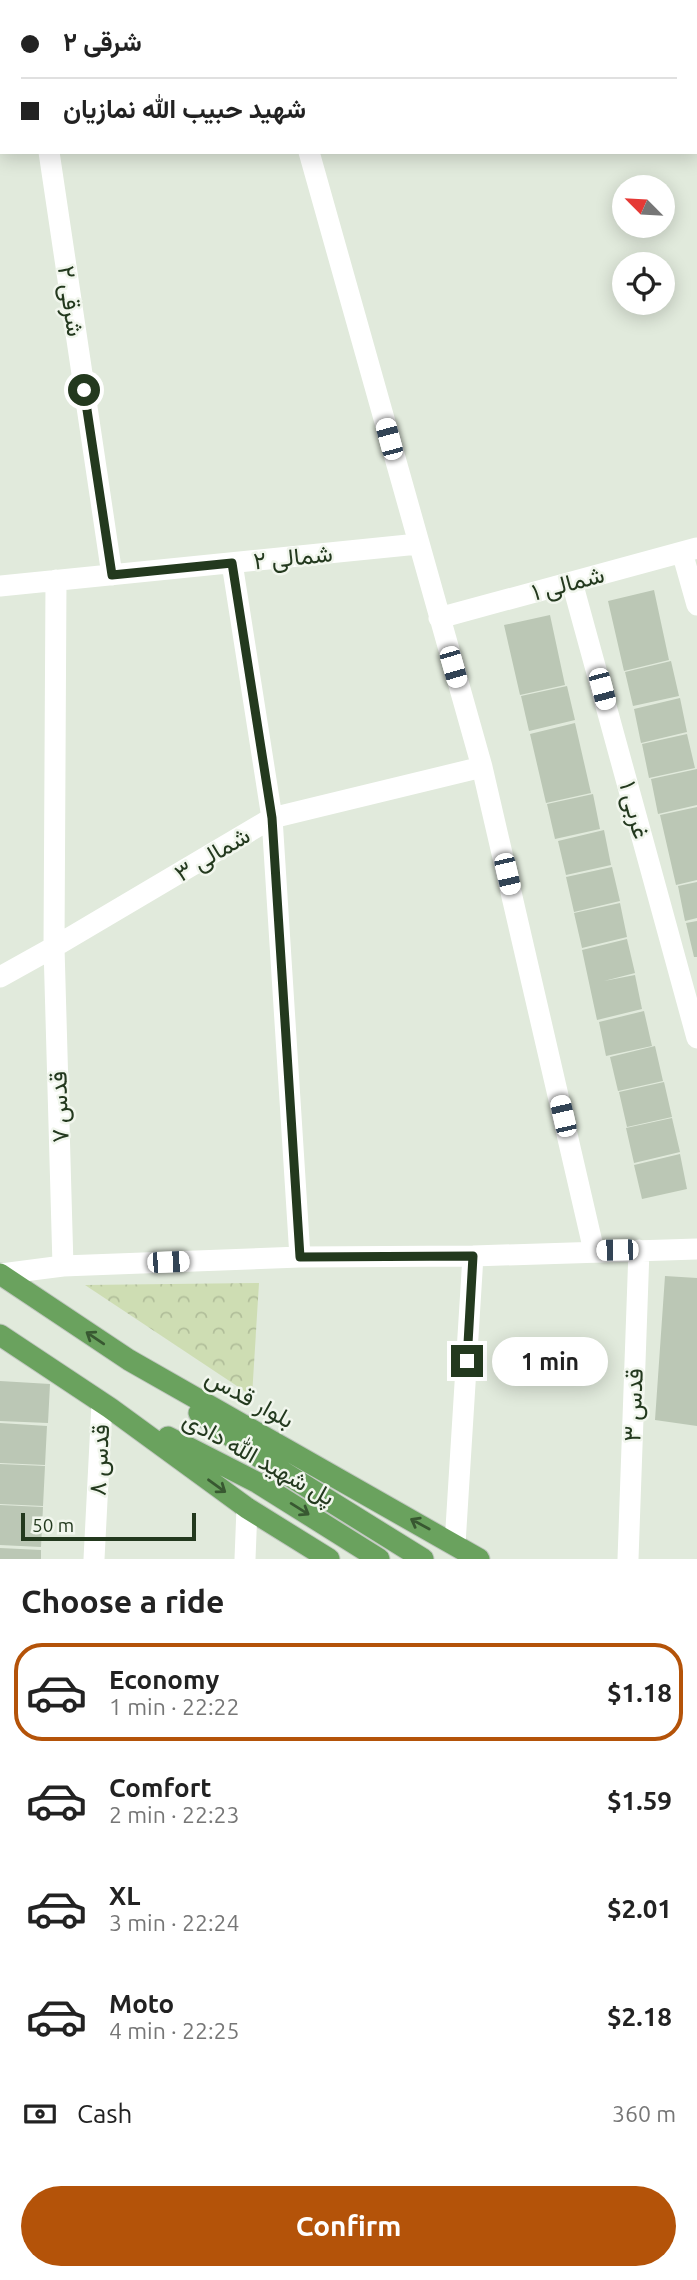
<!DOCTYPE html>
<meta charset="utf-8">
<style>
body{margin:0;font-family:Ubuntu,Vazirmatn,sans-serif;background:#f2f2f2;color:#222;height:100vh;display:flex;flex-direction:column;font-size:26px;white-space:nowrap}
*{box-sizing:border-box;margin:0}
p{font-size:23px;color:#767676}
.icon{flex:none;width:38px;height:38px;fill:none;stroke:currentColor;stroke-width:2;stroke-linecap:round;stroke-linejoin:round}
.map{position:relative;height:1559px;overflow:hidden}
.details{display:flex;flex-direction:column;background:#fff;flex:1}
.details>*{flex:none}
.top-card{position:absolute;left:0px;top:0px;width:698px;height:154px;box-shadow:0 4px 18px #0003;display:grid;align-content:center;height:154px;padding:0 21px;background:#fff}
.needle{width:46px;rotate:294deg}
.fabs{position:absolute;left:612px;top:175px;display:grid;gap:14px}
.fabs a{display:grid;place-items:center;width:63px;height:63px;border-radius:50%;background:#fff;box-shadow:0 4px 18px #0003;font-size:35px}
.scale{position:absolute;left:21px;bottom:18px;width:175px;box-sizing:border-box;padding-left:7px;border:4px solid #23391e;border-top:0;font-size:19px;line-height:24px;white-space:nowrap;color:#23391e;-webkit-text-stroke:5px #f1f6ed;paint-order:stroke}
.end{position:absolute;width:32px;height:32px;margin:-16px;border:9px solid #23391e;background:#fff;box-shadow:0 0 0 4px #fff}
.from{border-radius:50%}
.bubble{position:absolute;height:49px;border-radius:24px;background:#fff;box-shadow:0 4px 18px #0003;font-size:23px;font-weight:700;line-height:49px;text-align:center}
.car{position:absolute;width:21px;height:42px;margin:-21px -10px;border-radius:9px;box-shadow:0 0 5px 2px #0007;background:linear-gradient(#fff 24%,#345 0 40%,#fff 0 76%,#345 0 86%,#fff 0)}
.top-card b{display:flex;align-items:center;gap:24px;height:66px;font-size:26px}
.top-card b+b{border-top:2px solid #e0e0e0}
.top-card i{width:18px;height:18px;background:#222}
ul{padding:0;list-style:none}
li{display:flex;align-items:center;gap:21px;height:98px;margin:0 14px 10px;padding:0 7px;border:4px solid transparent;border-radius:28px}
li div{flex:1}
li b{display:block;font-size:26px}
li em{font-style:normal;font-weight:700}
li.on{border-color:#b45309}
li>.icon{width:63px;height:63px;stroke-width:1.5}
h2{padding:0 21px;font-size:32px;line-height:84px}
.pay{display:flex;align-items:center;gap:18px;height:77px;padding:0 21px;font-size:26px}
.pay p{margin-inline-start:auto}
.action{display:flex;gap:14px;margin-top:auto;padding:14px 21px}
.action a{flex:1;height:80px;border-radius:42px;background:#b45309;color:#fff;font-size:28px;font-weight:700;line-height:80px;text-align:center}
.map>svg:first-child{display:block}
.park{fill:url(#park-crowns)}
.building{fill:#bbc7b5}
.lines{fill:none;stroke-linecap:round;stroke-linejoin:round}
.major-casing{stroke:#c1c8c0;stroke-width:23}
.minor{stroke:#fff;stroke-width:21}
.major{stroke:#6aa25e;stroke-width:21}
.oneway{stroke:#385831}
.route{stroke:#23391e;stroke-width:9}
.labels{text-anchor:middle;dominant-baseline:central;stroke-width:5;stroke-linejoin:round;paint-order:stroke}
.street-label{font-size:24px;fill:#23391e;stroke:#f1f6ed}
</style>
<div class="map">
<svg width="697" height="1559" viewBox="0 0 697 1559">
<defs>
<pattern id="park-crowns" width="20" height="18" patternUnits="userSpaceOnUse" patternTransform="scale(1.75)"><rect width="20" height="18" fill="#ceddb3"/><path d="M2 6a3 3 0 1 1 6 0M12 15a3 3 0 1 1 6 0" fill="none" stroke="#b1be9a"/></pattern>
</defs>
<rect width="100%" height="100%" fill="#e1eadc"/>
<path class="park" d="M259,1283L252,1396L85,1285Z"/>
<path class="building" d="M654,590L669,660L624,671L608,601Z
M550,615L565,685L520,695L504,625Z
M671,661L679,696L633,706L625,672Z
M567,686L575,720L529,731L521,696Z
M680,698L687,732L641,743L634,709Z
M575,723L591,793L546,803L530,734Z
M687,734L695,768L649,778L642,744Z
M697,769V805L658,814L651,779Z
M593,794L600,829L555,839L547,804Z
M697,807V880L676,885L660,815Z
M604,830L611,865L566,875L558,841Z
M612,867L620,901L574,912L566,877Z
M697,882V918L685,921L678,886Z
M620,903L627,937L582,948L574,913Z
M697,921V957H694L686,923Z
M627,939L635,973L604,981L635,975L642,1009L597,1020L582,950Z
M644,1011L652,1046L606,1056L599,1022Z
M655,1046L663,1081L618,1091L610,1057Z
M664,1082L672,1117L627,1127L619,1092Z
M672,1118L680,1152L634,1163L626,1128Z
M680,1154L687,1189L642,1199L634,1165Z
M665,1276L697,1278V1426L655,1420Z
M0,1381L50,1384L48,1423L0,1421Z
M0,1423L47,1426L45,1465L0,1463Z
M0,1464L45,1466L43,1506L0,1504Z
M0,1505L43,1507L41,1547L0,1545Z
M0,1548L41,1550V1559H0Z"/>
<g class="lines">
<g class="major-casing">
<path id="major" d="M0,1274L129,1360L479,1559
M0,1335L110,1408L247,1508L329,1559
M199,1413L259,1457L423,1559
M168,1437L258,1483L379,1559"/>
</g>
<path class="minor" d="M21,0V2
M268,0L269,2
M0,99H2
M49,152L112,575
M309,152L482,767L594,1251
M682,552L697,605
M232,563L272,818L300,1257
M56,580L54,947L63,1266
M572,582L697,1038
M0,586L418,544
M439,618L697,548
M0,977L54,947L272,818L482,767
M0,1274L63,1266L300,1257L473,1256L697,1249
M455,1544L473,1256
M94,1559L102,1403
M245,1559L247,1508
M628,1559L639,1250"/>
<use href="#major" class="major"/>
</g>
<defs><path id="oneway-shaft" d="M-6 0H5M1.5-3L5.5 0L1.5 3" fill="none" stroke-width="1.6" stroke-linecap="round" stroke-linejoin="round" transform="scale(1.75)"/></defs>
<g class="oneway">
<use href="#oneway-shaft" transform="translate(95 1338) rotate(-146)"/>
<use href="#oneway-shaft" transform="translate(217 1486) rotate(36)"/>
<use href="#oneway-shaft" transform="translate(300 1509) rotate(32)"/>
<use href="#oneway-shaft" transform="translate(420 1524) rotate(-151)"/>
</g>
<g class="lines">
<path class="route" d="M84,390L112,575L232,563L272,818L300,1257L473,1256L467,1361"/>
</g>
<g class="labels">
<g class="street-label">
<text transform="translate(71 301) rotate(82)">شرقی ۲</text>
<text transform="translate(293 557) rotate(-6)">شمالی ۲</text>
<text transform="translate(568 583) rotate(-15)">۱ شمالی</text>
<text transform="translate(635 810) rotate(75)">۱ غربی</text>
<text transform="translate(212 854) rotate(-31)">شمالی ۳</text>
<text transform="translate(59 1107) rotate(-92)">قدس ۷</text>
<text transform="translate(250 1398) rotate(29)">بلوار قدس</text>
<text transform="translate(633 1405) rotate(-88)">قدس ۳</text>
<text transform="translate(259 1458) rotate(29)">پل شهید الله دادی</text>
<text transform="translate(99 1460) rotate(-87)">قدس ۸</text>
</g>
</g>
</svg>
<div class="fabs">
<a><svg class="needle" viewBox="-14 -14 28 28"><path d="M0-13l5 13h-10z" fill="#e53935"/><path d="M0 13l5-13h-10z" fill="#767676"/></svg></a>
<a><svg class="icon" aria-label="locate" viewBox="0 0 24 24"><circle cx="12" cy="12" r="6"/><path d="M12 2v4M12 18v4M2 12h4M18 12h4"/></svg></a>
</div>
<div class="scale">50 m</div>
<i class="end from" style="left:84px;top:390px"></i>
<i class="end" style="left:467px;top:1361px"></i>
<div class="bubble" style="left:492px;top:1337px;width:116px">1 min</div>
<i class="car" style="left:389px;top:439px;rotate:345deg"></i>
<i class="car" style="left:453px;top:667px;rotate:164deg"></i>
<i class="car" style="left:602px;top:689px;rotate:165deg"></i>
<i class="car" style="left:507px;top:874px;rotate:167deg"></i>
<i class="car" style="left:563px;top:1116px;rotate:347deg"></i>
<i class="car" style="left:617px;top:1250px;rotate:269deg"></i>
<i class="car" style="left:168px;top:1262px;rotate:88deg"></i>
<div class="top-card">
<b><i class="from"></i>شرقی ۲</b>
<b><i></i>شهید حبیب الله نمازیان</b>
</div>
</div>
<section class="details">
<h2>Choose a ride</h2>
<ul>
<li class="on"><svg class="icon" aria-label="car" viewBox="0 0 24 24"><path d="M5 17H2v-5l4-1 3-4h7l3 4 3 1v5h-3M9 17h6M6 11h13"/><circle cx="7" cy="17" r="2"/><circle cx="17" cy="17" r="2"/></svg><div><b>Economy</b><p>1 min · 22:22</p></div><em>$1.18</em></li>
<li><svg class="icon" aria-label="car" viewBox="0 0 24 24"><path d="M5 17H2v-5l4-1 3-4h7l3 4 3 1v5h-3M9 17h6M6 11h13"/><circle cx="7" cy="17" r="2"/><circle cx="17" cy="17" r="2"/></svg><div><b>Comfort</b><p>2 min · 22:23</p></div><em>$1.59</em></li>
<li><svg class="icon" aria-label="car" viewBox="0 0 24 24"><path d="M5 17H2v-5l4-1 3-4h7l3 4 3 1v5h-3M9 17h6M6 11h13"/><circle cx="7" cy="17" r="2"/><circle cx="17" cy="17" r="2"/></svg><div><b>XL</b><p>3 min · 22:24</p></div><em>$2.01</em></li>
<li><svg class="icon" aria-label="car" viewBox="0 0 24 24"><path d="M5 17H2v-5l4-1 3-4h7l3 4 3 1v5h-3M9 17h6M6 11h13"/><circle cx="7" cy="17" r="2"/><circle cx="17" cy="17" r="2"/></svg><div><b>Moto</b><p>4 min · 22:25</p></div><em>$2.18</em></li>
</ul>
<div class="pay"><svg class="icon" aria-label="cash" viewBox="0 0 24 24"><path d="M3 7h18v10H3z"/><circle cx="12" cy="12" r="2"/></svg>Cash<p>360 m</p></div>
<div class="action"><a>Confirm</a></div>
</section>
